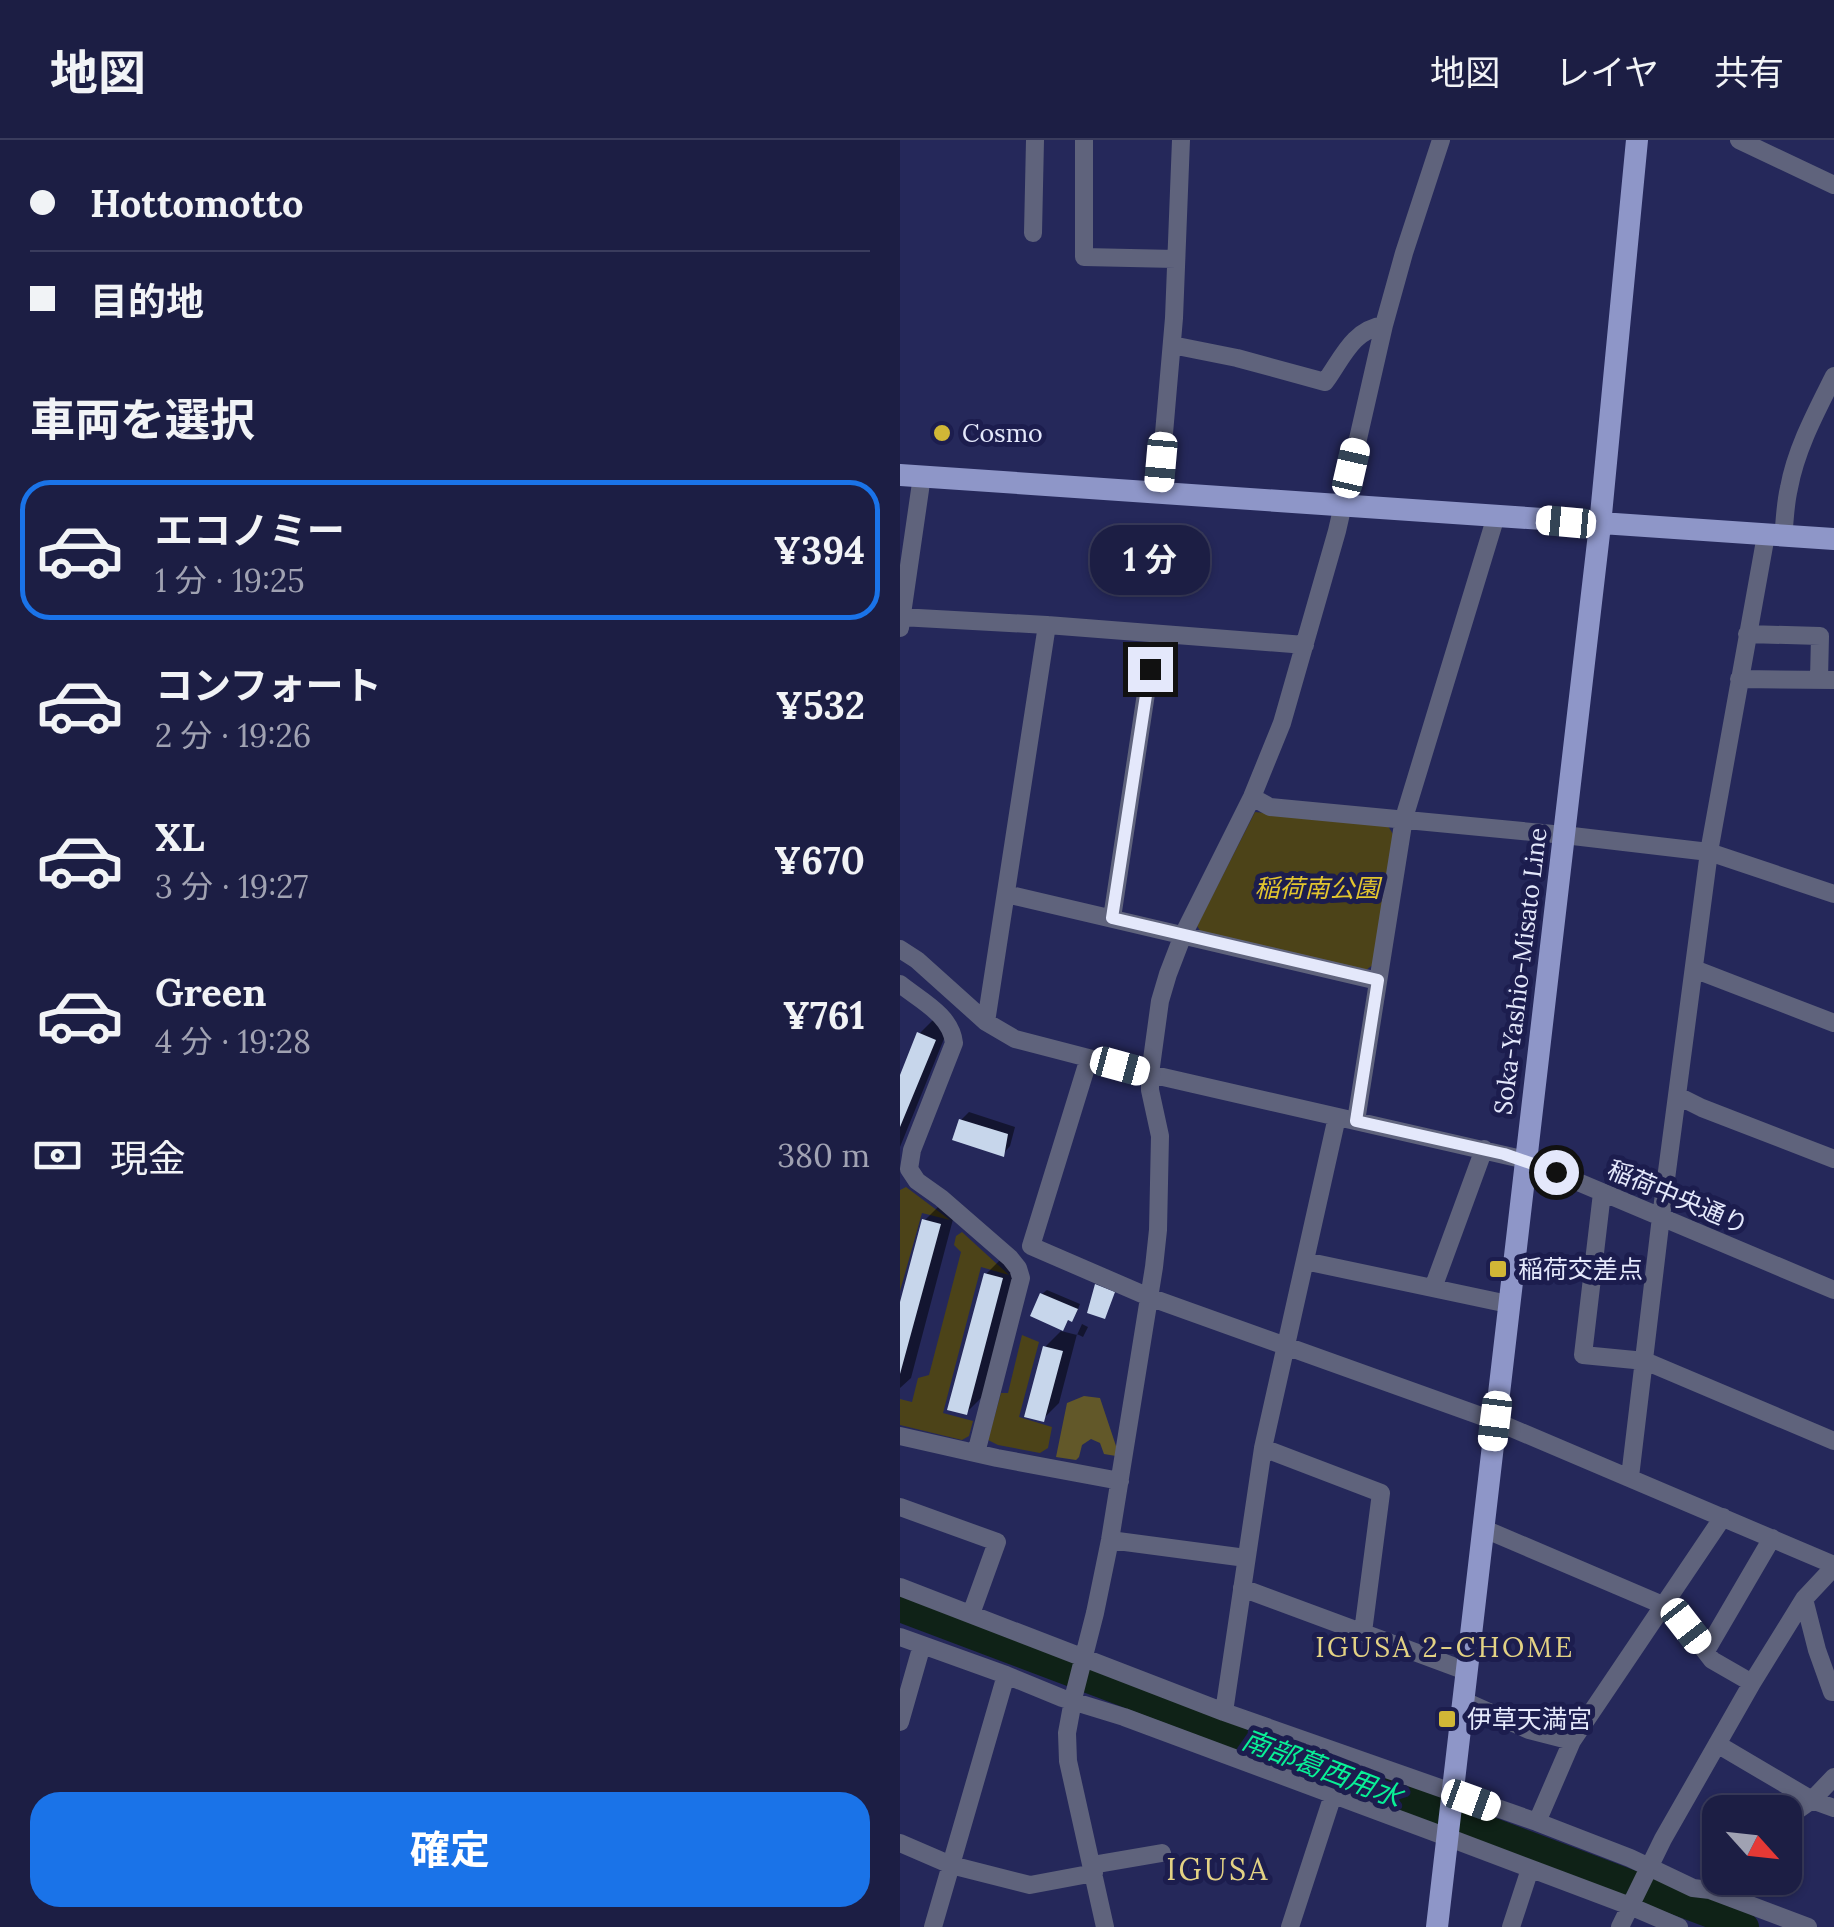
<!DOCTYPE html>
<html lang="ja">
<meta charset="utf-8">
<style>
body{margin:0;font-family:Lora,"Noto Sans JP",serif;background:#292b4f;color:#f1f3f6;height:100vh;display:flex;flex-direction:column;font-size:38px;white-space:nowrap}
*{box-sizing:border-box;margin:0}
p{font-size:32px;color:#a0a2b2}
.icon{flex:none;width:55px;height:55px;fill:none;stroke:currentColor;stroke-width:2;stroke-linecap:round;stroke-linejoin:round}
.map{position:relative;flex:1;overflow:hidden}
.drawer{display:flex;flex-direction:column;background:#1c1e44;width:900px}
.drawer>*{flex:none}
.hud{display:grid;align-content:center;height:220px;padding:0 30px;background:#1c1e44}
.needle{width:65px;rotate:117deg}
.buttons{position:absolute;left:802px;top:1655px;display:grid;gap:20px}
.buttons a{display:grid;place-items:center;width:100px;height:100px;border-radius:20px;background:#1c1e44;box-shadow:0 2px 8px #0004,0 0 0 2px #3a3c5d;font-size:50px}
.end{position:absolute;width:45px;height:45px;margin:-22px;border:12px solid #e4e8fb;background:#111;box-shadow:0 0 0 5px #111}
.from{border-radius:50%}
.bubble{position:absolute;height:70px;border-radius:30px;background:#1c1e44;box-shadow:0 2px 8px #0004,0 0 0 2px #3a3c5d;font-size:32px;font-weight:700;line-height:70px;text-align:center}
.car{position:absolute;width:30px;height:60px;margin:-30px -15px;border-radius:12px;box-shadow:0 0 8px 2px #0007;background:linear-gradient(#fff 24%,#345 0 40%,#fff 0 76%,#345 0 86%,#fff 0)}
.hud b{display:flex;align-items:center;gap:35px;height:95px;font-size:38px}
.hud b+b{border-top:2px solid #3a3c5d}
.hud i{width:25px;height:25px;background:#f1f3f6}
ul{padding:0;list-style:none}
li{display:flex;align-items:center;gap:30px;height:140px;margin:0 20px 15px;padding:0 10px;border:5px solid transparent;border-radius:30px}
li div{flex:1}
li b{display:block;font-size:38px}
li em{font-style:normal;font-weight:700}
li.active{border-color:#1a73e8}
li>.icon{width:90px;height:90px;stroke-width:1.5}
h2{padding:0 30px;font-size:45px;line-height:120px}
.pay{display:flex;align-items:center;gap:25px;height:110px;padding:0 30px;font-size:38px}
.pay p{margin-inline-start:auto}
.action{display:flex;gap:20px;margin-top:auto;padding:20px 30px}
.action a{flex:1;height:115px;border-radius:30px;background:#1a73e8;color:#fff;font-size:40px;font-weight:700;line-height:115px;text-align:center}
header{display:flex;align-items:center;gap:60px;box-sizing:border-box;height:140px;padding:0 50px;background:#1c1e44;border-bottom:2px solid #3a3c5d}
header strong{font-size:48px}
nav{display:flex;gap:55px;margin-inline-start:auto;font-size:35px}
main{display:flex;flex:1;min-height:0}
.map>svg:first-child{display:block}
.green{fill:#4c4318}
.forest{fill:#625829}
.shadow{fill:#0007}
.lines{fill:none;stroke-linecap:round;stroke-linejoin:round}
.river{stroke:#0f2217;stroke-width:28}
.building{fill:#c7d6eb}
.minor{stroke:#5f637c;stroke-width:18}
.major{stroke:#8e96c8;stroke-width:22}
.route{stroke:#e4e8fb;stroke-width:12}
.poi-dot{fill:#d1b736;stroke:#1c1d4e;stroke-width:4}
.labels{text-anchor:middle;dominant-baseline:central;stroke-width:10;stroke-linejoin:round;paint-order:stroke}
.poi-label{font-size:25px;fill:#e4e8fb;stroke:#1c1d4e;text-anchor:start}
.park-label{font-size:25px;font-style:italic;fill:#e2c52e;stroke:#1c1d4e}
.street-label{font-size:25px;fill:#e4e8fb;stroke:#1c1d4e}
.neighbourhood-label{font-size:28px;letter-spacing:2.5px;fill:#e3d284;stroke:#1c1d4e}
.water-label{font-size:28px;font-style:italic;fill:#09f096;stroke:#1c1d4e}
.quarter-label{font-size:30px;letter-spacing:2.5px;fill:#e3d284;stroke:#1c1d4e}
</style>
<header>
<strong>地図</strong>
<nav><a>地図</a><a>レイヤ</a><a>共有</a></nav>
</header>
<main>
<section class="drawer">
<div class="hud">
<b><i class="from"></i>Hottomotto</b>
<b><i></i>目的地</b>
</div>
<h2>車両を選択</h2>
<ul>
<li class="active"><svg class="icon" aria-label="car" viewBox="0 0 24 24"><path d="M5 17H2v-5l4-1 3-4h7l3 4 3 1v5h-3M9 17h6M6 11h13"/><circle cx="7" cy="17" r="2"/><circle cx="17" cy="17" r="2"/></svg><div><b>エコノミー</b><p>1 分 · 19:25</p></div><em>¥394</em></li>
<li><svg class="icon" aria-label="car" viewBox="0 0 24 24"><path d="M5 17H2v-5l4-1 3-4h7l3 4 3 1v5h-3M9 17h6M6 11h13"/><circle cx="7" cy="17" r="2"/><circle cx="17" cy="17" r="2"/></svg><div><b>コンフォート</b><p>2 分 · 19:26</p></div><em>¥532</em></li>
<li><svg class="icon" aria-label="car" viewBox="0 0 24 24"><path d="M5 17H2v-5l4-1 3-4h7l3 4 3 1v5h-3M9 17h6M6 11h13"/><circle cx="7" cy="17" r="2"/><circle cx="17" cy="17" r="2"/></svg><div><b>XL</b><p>3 分 · 19:27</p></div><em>¥670</em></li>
<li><svg class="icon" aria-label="car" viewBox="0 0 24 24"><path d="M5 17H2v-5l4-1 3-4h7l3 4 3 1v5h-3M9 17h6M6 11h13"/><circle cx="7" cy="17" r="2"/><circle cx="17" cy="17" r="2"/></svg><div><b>Green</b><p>4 分 · 19:28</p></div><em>¥761</em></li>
</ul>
<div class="pay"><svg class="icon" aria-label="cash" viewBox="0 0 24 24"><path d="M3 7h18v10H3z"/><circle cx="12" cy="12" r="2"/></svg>現金<p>380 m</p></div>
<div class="action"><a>確定</a></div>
</section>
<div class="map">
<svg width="934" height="1787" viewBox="0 0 934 1787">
<rect width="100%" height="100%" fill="#25285a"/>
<path class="green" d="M355,672L488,686L494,696L474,824L466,830L301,792L297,786Z
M6,1047L50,1080L22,1073L0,1151V1050Z
M62,1092L109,1135L81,1127L43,1273L73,1281L69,1296L62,1300L0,1285V1259L12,1262L18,1238L29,1235L61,1112L54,1105L56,1096Z
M122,1195L139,1202L119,1277L152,1287L148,1308L140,1313L98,1305L88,1300L101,1253H108Z"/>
<path class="forest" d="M184,1256L200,1258L216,1306V1316L204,1314L200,1303L191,1299L182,1305L179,1317L176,1320L156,1317L167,1263Z"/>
<path class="shadow" d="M35,878L50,884L0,1007V941L19,894Z
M69,972L115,987L110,1006L103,1014L61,980Z
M41,1064L56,1068L11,1238L0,1248V1172L25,1080Z
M102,1118L118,1122L82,1257L66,1273L86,1134Z
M147,1150L180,1164L176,1174L170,1178L163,1188L142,1154Z
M182,1184L188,1187L183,1197L177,1194L159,1263L143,1279L145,1207L161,1191L177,1195Z"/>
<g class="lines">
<path class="river" d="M0,1468L845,1787"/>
</g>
<path class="building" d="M17,892L36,900L0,987V935Z
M59,979L108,994L104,1017L52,1000Z
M22,1079L41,1084L0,1234V1162Z
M84,1133L103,1138L67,1275L47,1270Z
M195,1144L215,1152L205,1179L187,1173Z
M140,1153L178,1169L172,1182L168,1180L163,1191L130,1176Z
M143,1206L163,1211L144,1282L124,1277Z"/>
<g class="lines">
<path class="minor" d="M184,0V117L276,119
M839,0L934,45
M133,93L135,0
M272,205L337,218L425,242C442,219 452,190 484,185
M259,351L274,178L281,0
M883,397C885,381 885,364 889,348C896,309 916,272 934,236
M0,477L147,485L405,505
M0,488L22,336
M847,494L920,496L919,539
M839,539L934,540
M352,657L370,667L664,695L809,712L934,754
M106,754L478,841
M212,778L255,494
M0,809L17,820L86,882L115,899L250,934L626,1020L934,1150
M794,829L934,883
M0,844C21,861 51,875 54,903L12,1010L9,1029L17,1041L41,1058L110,1118L118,1128L121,1138L76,1313
M86,882L147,485
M189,918L131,1106L249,1157L595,1281L934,1425
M778,956L802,968L934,1019
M456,981L504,678L596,376
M702,1053L683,1215L745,1221L934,1301
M405,1121L608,1164
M533,1148L584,1009
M0,1296L97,1318L220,1341
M363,1308L481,1353L463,1492
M730,1337L761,1077L809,712L866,395
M0,1367L97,1402L71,1474
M582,1388L765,1466
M210,1400L346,1418
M0,1447L324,1572L637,1682L730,1718L793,1748L810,1750L908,1787
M342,1448L566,1531
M904,1459L917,1510L932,1552H934
M767,1462L812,1520L852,1543
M0,1497L106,1535L162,1558L224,1577L547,1697L730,1766L779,1787
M806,1511L872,1398
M562,1560L629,1590L672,1601
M324,1572L363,1308L437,977
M0,1582L22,1505
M817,1604L912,1660L934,1668
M885,1679L912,1660L934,1637
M637,1682L672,1601L823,1377
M0,1703L51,1725L130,1745L194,1733
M192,1725L262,1713
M33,1787L106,1535
M205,1787L168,1621L167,1593L174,1555L195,1473L210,1400L254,1127L258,1090L260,996L250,950V934L260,861L268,834L283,795L352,657L382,583L437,391L484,185L504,113L541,0
M390,1787L433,1655
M611,1787L630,1729
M720,1787L763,1699L852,1543L904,1459L934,1427"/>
<path class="major" d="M0,335L934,399
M537,1787L700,385L737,0"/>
</g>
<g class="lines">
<path class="route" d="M250,529L212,778L478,840L456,981L604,1014L656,1032"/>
</g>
<g class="poi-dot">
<circle cx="42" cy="293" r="10"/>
<rect x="588" y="1119" width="20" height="20" rx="5"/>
<rect x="537" y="1569" width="20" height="20" rx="5"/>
</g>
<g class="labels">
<g class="poi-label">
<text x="62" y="293">Cosmo</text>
<text x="618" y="1129">稲荷交差点</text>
<text x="567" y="1579">伊草天満宮</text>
</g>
<g class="park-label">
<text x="417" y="748">稲荷南公園</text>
</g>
<g class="street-label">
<text transform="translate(620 831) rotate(-83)">Soka-Yashio-Misato Line</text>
<text transform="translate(778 1057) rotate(23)">稲荷中央通り</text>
</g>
<g class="neighbourhood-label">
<text x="545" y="1507">IGUSA 2-CHOME</text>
</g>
<g class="water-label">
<text transform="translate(422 1628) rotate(21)">南部葛西用水</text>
</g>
<g class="quarter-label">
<text x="318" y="1729">IGUSA</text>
</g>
</g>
</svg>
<div class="buttons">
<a><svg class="needle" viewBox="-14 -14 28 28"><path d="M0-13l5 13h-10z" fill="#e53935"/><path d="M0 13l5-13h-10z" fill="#a0a2b2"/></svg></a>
</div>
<i class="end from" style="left:656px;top:1032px"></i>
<i class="end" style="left:250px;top:529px"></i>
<div class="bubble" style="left:190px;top:385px;width:120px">1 分</div>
<i class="car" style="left:261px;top:322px;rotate:185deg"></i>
<i class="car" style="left:451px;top:328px;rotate:13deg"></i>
<i class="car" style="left:666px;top:382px;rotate:275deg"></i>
<i class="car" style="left:220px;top:926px;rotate:105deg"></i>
<i class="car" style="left:595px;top:1281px;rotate:187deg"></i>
<i class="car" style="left:786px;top:1486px;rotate:142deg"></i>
<i class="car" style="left:571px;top:1660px;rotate:110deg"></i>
</div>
</main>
